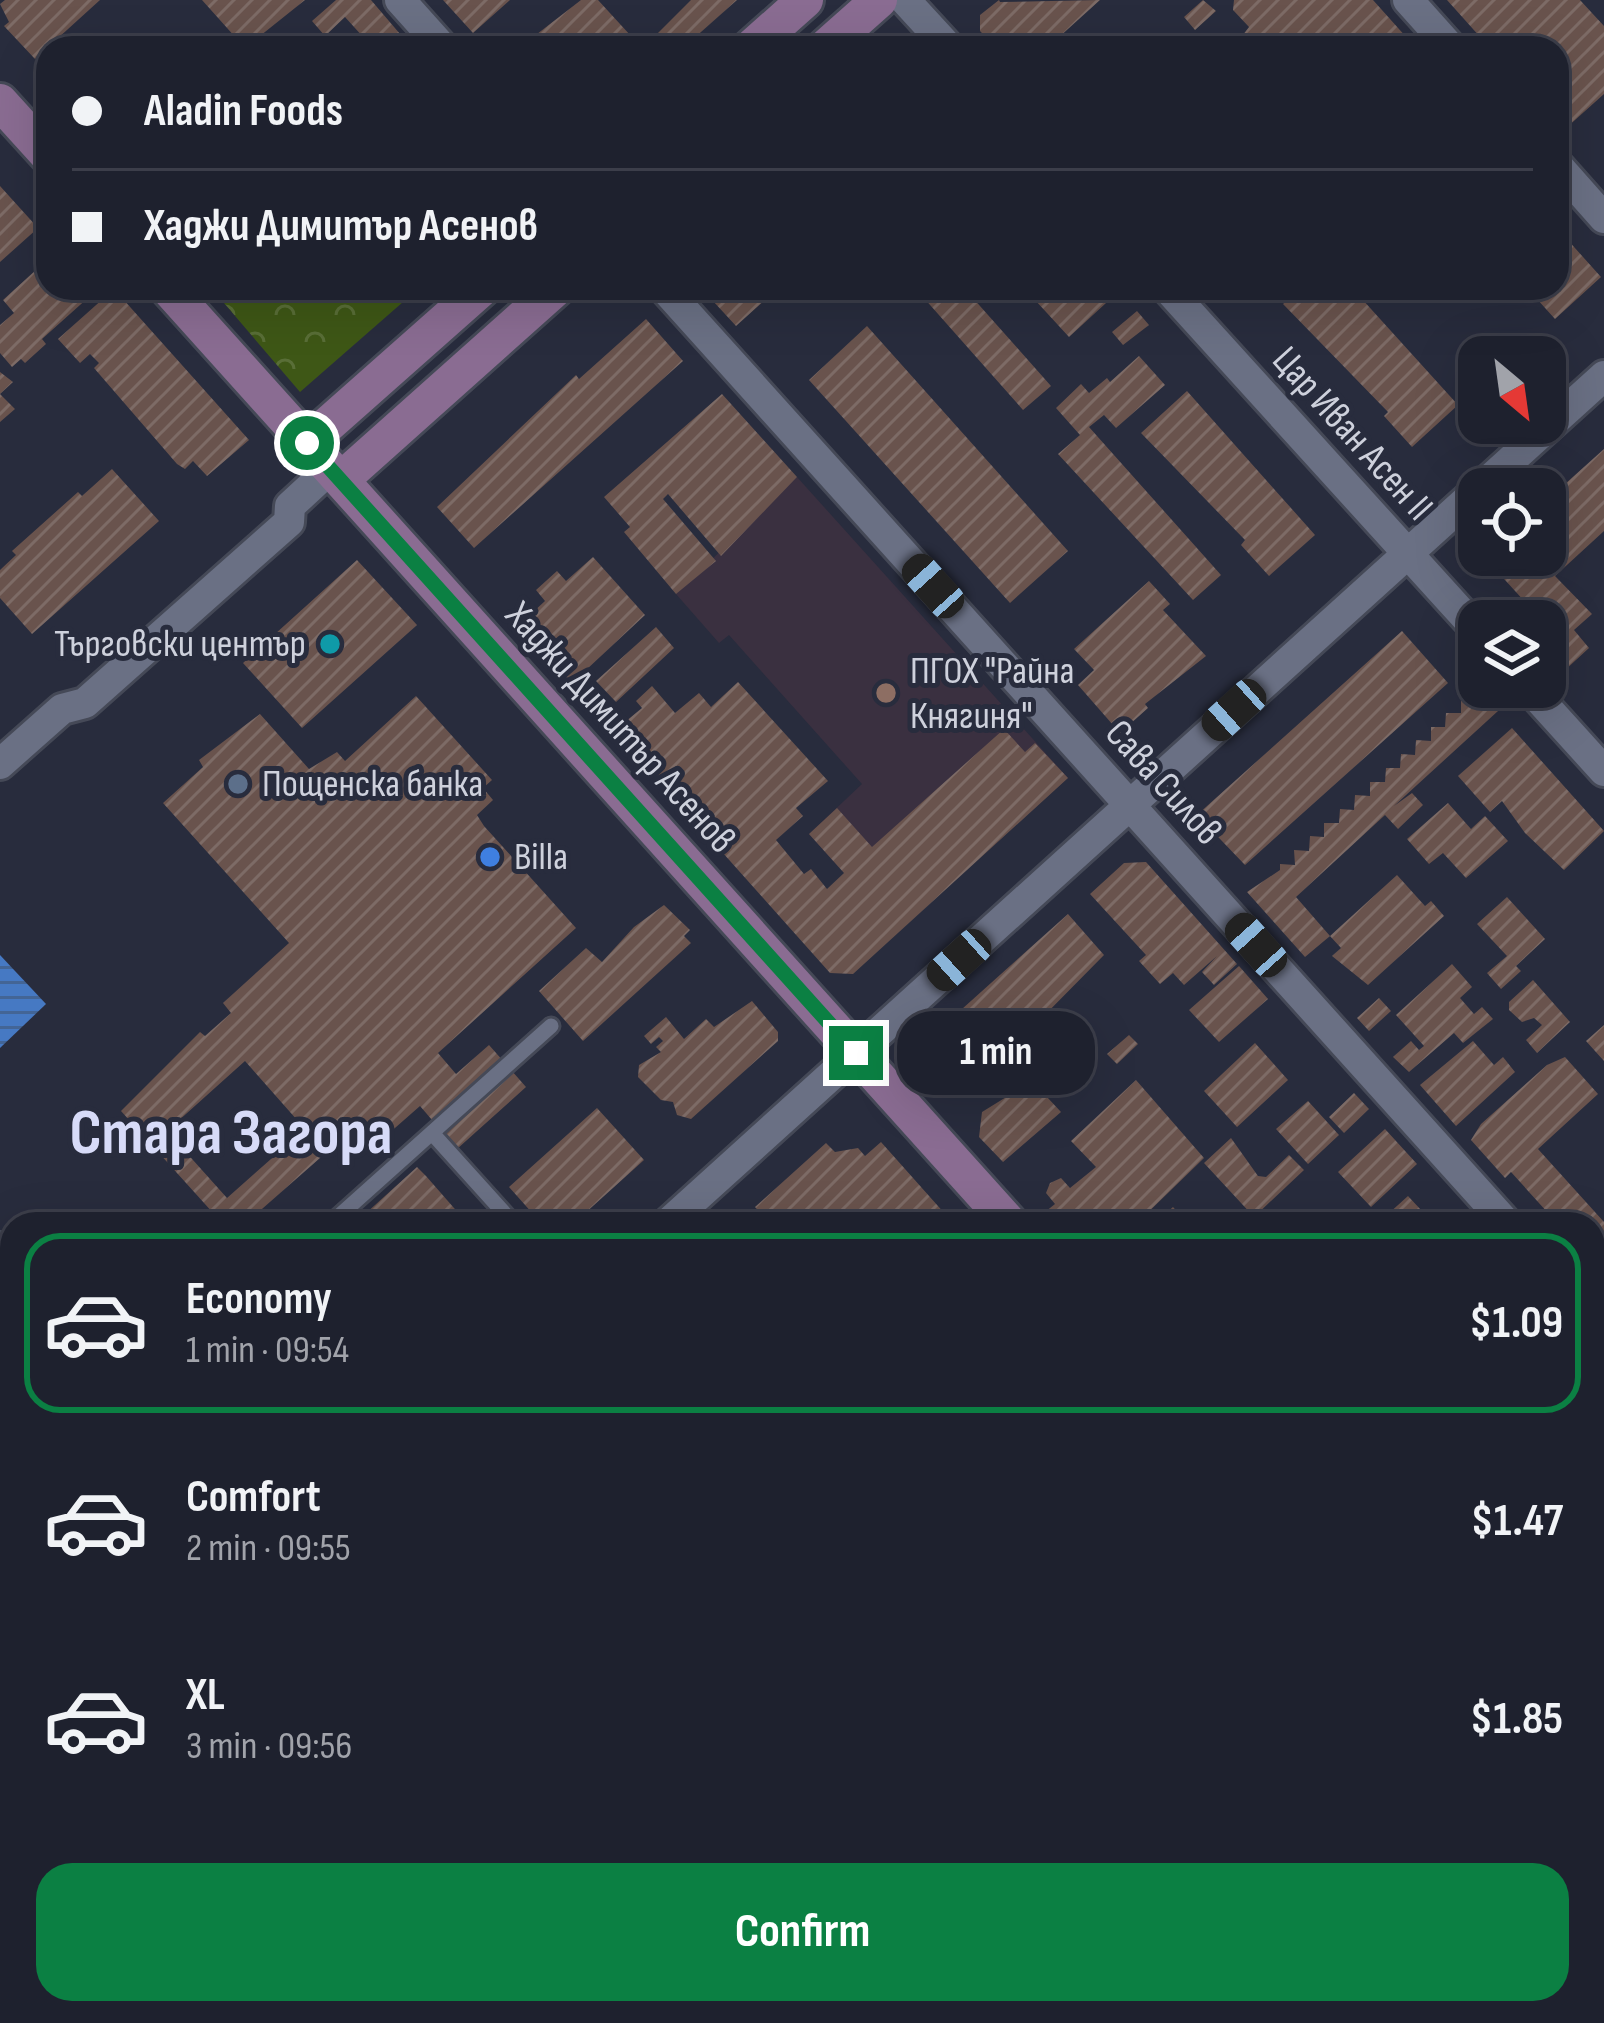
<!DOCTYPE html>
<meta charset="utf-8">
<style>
body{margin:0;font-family:"Sofia Sans Condensed",sans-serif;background:#262936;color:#f1f3f6;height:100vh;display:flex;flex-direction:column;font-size:45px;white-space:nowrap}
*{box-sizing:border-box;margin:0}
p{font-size:39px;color:#a1a3aa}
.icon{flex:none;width:66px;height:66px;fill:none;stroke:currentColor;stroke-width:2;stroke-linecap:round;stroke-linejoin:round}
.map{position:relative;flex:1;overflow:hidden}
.sheet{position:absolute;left:0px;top:1212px;width:1605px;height:813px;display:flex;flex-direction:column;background:#1e212e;border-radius:36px 36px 0 0;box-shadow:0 12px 48px #0002,0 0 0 3px #3c3e4a}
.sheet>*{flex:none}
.top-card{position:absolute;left:36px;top:36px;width:1533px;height:264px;border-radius:36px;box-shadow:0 12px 48px #0002,0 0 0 3px #3c3e4a;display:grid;align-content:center;height:264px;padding:0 36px;background:#1e212e}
.needle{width:78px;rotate:151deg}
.buttons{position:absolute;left:1458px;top:336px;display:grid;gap:24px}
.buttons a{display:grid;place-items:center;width:108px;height:108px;border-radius:24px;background:#1e212e;box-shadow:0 12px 48px #0002,0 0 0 3px #3c3e4a;font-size:60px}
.end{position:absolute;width:54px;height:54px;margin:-27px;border:15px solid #0b8043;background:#fff;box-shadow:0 0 0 6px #fff}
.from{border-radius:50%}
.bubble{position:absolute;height:84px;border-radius:36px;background:#1e212e;box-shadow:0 12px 48px #0002,0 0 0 3px #3c3e4a;font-size:39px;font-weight:700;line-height:84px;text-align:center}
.car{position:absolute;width:36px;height:72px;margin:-36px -18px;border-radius:15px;box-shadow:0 0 9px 3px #0007;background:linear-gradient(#222 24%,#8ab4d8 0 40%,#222 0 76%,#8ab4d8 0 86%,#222 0)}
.top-card b{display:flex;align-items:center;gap:42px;height:114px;font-size:45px}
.top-card b+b{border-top:3px solid #3c3e4a}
.top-card i{width:30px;height:30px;background:#f1f3f6}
ul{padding:21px 0 0;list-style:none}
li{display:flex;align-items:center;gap:36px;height:180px;margin:0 24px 18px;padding:0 12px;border:6px solid transparent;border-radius:36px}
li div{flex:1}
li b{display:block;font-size:45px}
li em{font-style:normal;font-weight:700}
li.active{border-color:#0b8043}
li>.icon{width:108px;height:108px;stroke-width:1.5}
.primary-button{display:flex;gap:24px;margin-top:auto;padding:24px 36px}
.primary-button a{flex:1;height:138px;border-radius:36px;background:#0b8043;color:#fff;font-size:48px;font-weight:700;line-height:138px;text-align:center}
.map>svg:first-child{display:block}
.education{fill:#3a3040}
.park{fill:url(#park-crowns)}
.water{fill:url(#water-rules)}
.building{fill:url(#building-hatch);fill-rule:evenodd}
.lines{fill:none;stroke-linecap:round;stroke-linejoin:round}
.lane-casing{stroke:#454957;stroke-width:21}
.street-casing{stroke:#454957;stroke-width:36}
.secondary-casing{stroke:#454957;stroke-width:42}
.lane{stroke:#6a7084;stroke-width:15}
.street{stroke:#6a7084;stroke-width:30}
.secondary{stroke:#8a6c92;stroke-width:36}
.route{stroke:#0b8043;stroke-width:15}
.culture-dot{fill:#0f9aa8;stroke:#282c3d;stroke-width:4.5}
.education-dot{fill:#8d6e63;stroke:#282c3d;stroke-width:4.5}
.service-dot{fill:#5c6f8a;stroke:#282c3d;stroke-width:4.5}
.shop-dot{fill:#3f7fe0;stroke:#282c3d;stroke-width:4.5}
.labels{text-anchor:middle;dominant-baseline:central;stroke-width:10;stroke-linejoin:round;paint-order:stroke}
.street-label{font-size:39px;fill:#ced1dc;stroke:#282c3d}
.poi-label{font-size:39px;fill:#ced1dc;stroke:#282c3d;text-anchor:start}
.town-label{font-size:63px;font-weight:bold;fill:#d7dbf8;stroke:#282c3d}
</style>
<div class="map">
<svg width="1604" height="2023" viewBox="0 0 1604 2023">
<defs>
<pattern id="park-crowns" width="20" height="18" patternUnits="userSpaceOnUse" patternTransform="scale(3)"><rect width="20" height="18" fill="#3e5716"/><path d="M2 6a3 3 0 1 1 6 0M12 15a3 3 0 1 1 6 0" fill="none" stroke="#596e37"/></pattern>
<pattern id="water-rules" width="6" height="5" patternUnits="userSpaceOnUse" patternTransform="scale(3)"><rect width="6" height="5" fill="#4679c3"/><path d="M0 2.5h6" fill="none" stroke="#436596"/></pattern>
<pattern id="building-hatch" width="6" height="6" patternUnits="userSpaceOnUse" patternTransform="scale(3)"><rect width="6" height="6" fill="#69534d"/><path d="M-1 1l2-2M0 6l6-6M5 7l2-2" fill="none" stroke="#7d6b66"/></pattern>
</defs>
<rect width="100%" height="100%" fill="#282c3d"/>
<path class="education" d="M797,477L1068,778L898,932L809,834L862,784L729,635L719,643L676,594Z"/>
<path class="park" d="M242,288H419L300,392L224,303Z
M0,1293L12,1306V2013H254L262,2023H0Z
M555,2013H608L618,2023H544Z
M763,2013H885L874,2023H772Z"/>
<path class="water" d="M0,955L46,1004L0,1048Z"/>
<path class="building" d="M5,0H100L35,59L4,26L9,22L0,4Z
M202,0H305L245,48Z
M336,0H371L412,48H354L364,38L345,17L325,36L312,21Z
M443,0H510L473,33Z
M581,0H598L642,48H519Z
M691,0H737L683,48H643Z
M999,0L1000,2L1100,0L1047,48H996L980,31V15Z
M1203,0L1216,11L1195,30L1184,17Z
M1234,0H1373L1416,48H1233L1249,27L1233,10Z
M1447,0H1580L1604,26V94L1565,129L1557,120V48H1490Z
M0,186L38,228L0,262Z
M1557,228L1601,277L1555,319L1527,288H1557Z
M48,259V288H99L42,339L46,344L25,363L21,359L12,367L0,353V325L14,313L3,300Z
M701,288H778L736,326Z
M915,288H964L1051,386L1023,410Z
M1024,288H1115L1118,292L1069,337Z
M1301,288H1352L1458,405L1412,447L1384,416L1388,412L1283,304Z
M114,289L249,440L207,476L193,461L185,469L177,464L94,368L99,363L90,354L80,363L58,339Z
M1137,311L1149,325L1123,345L1112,332Z
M646,319L683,361L474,548L437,507L576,375L579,379Z
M867,326L1068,551L1010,603L809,380Z
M1139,356L1165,385L1116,428L1104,415L1089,427L1221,575L1193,600L1058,454L1080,435L1056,408L1081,384L1089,393L1107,378L1110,382Z
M0,372L13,382L0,394L15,409L0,422Z
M1187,391L1315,535L1269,576L1241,545L1245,540L1141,433Z
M722,394L797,477L721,556L668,494L663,499L716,561L676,594L624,532L630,527L604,497Z
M1604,449V531L1555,576L1592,614L1574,630L1589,648L1564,671L1545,649V621H1520L1514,615L1526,603L1484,557L1545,555V502Z
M112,469L159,521L32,634L0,598V570L16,555L12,551L78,492L82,496Z
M593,557L645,615L571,684L519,625L545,601L536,590L557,571L566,581Z
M357,560L417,625L302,728L243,663Z
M1149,581L1170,604L1163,610L1206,656L1145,704L1148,708L1120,733L1078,685L1094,670L1074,649Z
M656,627L674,648L616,702L596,681Z
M1402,631L1448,683L1245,865L1197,815Z
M738,682L828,781L796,808L803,816L776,840L804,874L811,869L827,889L844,873L809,834L837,808L872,847L1004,729L1025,752L1035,743L1068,778L853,974L830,973L614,731L642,708L636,701L652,686L675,713L699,693L711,707Z
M1475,688L1498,711L1394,806L1412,793L1423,805L1398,829L1385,815L1296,897L1330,936L1305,957L1247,892L1280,870V864L1295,865L1294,850L1309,851L1310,836L1324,837V823H1339L1340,809L1354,810L1355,795L1370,796V782H1385L1386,768H1400L1401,754L1415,755L1416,740L1431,741V727H1445L1446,713H1461V701Z
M416,696L492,780L483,788L493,800L477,815L484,826L576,928L438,1053L456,1074L489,1045L526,1087L457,1149L420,1106L379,1142L361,1122L245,1224H223L121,1111L200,1032L205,1036L231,1013L223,1003L289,943L163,803L203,767L199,760L260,714L309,769L337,752L345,761ZM245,1061L305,1129L227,1198L167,1131Z
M1512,728L1604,831L1564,870L1525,833L1502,801L1490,812L1458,776Z
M1448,803L1471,829L1485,816L1508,841L1466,878L1443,853L1429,864L1407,839Z
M1146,862L1237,964L1214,985L1202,972L1217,956L1184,985L1173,973L1160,984L1139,961L1146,955L1090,894L1124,863Z
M1397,875L1425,906L1431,901L1444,916L1368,985L1332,956L1341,948L1330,936Z
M1507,897L1545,939L1516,966L1521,971L1501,989L1487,973L1507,956L1477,924Z
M664,905L690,930L684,936L691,943L583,1041L539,991L586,948L602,962L634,927Z
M1068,914L1104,955L1033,1027L1036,1031L960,1095L923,1044Z
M1452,964L1472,987L1460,998L1474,1014L1482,1007L1493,1019L1463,1043L1454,1033L1409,1072L1393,1057L1411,1041L1419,1050L1424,1046L1396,1015Z
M1239,966L1268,999L1219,1042L1189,1010Z
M1533,980L1570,1022L1537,1053L1526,1040L1542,1025L1534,1018L1522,1022L1509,1010V1002Z
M1379,998L1391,1011L1369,1031L1357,1018Z
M752,1001L778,1032V1041L691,1119L677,1115L673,1102L661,1100L638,1077L639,1065L661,1052L656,1047L663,1041L659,1037L651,1044L644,1036L666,1017L684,1039L706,1019L714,1027Z
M1604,1025V1061L1586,1041Z
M1129,1035L1138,1044L1117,1064L1107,1054Z
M1473,1041L1494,1065L1503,1057L1515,1072L1456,1126L1420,1085Z
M1255,1043L1288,1080L1237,1127L1204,1091Z
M1565,1057L1598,1094L1538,1149L1604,1222V1262L1598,1268L1593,1263V1224H1558L1511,1172L1505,1178L1471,1140L1481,1124L1547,1065Z
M1136,1080L1204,1158L1136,1224H1055L1045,1212L1055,1204L1046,1193L1050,1183L1061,1178L1070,1188L1096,1167L1071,1141Z
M1032,1081L1061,1112L1003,1162L979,1137L982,1112Z
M1354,1093L1369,1109L1344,1133L1329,1117Z
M1308,1101L1339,1135L1308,1164L1276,1129Z
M597,1108L644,1160L573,1224H542L509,1187Z
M1385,1129L1417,1164L1371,1207L1338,1172Z
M1231,1138L1258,1176L1266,1177L1289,1155L1304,1170L1254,1217L1204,1163Z
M881,1142L954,1224H770L755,1207L826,1143L835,1152L858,1148L865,1156Z
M417,1167L426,1176L468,1224H371L364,1215Z
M1408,1196L1434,1224H1377Z
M1173,1207L1188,1224H1154Z
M1593,1375L1604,1387L1593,1400Z
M1604,1495V1552L1593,1539V1505Z
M1604,1622V1675L1593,1684V1632Z
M1604,1707V1802L1593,1812V1717Z
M1604,1949V1990L1593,2000L1598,1974L1593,1959Z
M253,2013H471L460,2023H262Z
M902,2013H993L1002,2023H911Z
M1034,2013H1126L1121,2018L1126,2023H1044Z
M1522,2013H1555L1545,2023H1531Z"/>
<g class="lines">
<g class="lane-casing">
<path id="lane" d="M432,1133L514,1224
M330,1224L551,1026"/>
</g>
<g class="street-casing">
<path id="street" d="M400,0L443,48
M905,0L949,48
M1408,0L1451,48
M1557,165L1604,218
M664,288L1507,1224
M1167,288L1479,632
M1528,687L1604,771
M0,764L62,709L85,703L289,522L290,506L330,469
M667,1224L1604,376
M0,1248L12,1261
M1593,1320L1604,1332
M1593,1448L1604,1438
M0,1823L12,1812
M685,2013L694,2023
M504,2023L515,2013
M1154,2023L1159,2013"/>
</g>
<g class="secondary-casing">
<path id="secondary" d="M751,48L805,0
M825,48L879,0
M0,102L48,155
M168,288L1010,1224
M307,443L482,288
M341,480L556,288
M1593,1871L1604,1883"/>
</g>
<use href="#lane" class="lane"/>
<use href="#street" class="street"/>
<use href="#secondary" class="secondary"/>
</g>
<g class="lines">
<path class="route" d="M307,443L856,1053"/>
</g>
<circle class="culture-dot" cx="330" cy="644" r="12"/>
<circle class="education-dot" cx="886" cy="693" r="12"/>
<circle class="service-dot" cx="238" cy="784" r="12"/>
<circle class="shop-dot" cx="490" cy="857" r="12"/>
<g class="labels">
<g class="street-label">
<text transform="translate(1352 434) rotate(48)">Цар Иван Асен II</text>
<text transform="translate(620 728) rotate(48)">Хаджи Димитър Асенов</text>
<text transform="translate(1163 783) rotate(48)">Сава Силов</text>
</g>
<g class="poi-label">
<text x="306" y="644" text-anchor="end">Търговски център</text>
<text x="910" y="671">ПГОХ "Райна<tspan x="910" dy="45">Княгиня"</tspan></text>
<text x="262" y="784">Пощенска банка</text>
<text x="514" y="857">Billa</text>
</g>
<g class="town-label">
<text x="231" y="1134">Стара Загора</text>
</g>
</g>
</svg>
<div class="buttons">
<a><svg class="needle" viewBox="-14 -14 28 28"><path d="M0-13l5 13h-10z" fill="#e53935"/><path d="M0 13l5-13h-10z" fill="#a1a3aa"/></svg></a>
<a><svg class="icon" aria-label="locate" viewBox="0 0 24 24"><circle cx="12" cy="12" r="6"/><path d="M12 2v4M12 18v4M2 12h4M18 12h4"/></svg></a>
<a><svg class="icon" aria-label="layers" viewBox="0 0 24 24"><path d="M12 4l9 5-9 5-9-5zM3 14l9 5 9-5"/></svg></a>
</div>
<i class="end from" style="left:307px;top:443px"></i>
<i class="end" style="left:856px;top:1053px"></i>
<div class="bubble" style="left:897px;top:1011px;width:198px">1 min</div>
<i class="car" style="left:933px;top:586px;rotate:318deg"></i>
<i class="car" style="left:1234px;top:710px;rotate:228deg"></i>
<i class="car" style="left:1256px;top:945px;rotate:318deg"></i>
<i class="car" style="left:959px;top:960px;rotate:228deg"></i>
<div class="top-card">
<b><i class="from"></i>Aladin Foods</b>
<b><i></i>Хаджи Димитър Асенов</b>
</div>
<section class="sheet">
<ul>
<li class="active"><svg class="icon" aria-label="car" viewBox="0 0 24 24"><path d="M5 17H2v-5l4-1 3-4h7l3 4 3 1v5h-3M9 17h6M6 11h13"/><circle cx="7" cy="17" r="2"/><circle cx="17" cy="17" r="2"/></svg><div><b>Economy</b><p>1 min · 09:54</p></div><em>$1.09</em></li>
<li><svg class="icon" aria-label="car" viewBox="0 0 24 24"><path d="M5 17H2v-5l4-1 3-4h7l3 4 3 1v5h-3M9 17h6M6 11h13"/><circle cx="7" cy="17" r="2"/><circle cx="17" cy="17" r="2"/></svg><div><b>Comfort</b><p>2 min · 09:55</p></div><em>$1.47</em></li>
<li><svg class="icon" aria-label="car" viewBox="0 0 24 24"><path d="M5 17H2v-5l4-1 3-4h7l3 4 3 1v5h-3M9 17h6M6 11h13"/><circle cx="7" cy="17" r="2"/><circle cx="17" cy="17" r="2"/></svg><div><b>XL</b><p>3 min · 09:56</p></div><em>$1.85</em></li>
</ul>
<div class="primary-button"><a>Confirm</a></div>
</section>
</div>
